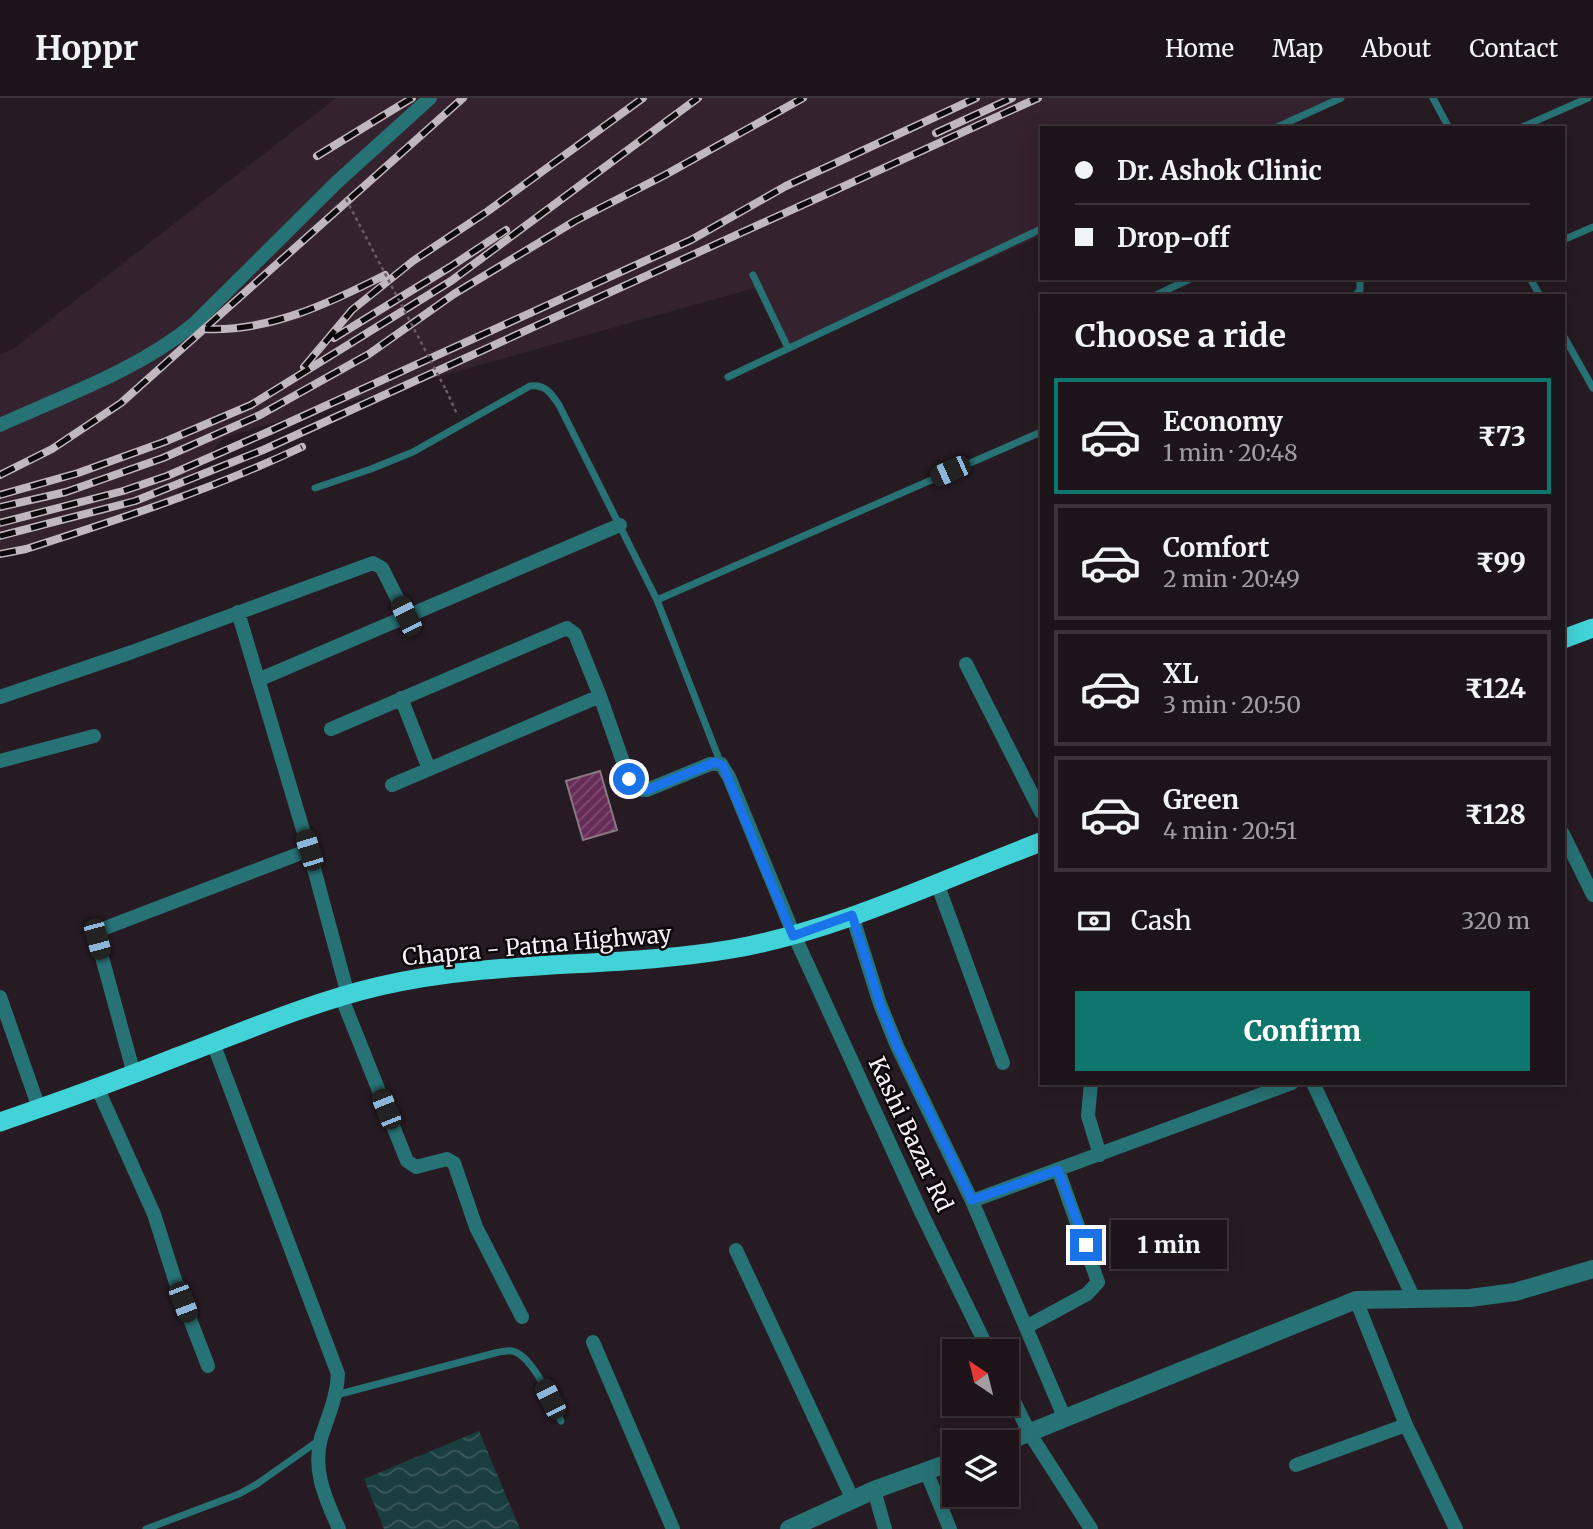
<!DOCTYPE html>
<meta charset="utf-8">
<style>
body{margin:0;font-family:Merriweather,serif;background:#2a2127;color:#f1f3f6;height:100vh;display:flex;flex-direction:column;font-size:26px;white-space:nowrap}
*{box-sizing:border-box;margin:0}
p{font-size:23px;color:#a09ea2}
.icon{flex:none;width:38px;height:38px;fill:none;stroke:currentColor;stroke-width:2;stroke-linecap:round;stroke-linejoin:round}
.map{position:relative;flex:1;overflow:hidden}
.panel{position:absolute;left:1040px;top:196px;width:525px;height:791px;display:flex;flex-direction:column;background:#1d141a;border-radius:0px;box-shadow:0 4px 18px #0003,0 0 0 2px #3b3339}
.panel>*{flex:none}
.hud{position:absolute;left:1040px;top:28px;width:525px;height:154px;border-radius:0px;box-shadow:0 4px 18px #0003,0 0 0 2px #3b3339;display:grid;align-content:center;height:154px;padding:0 35px;background:#1d141a}
.needle{width:46px;rotate:325deg}
.fabs{position:absolute;left:942px;top:1241px;display:grid;gap:14px}
.fabs a{display:grid;place-items:center;width:77px;height:77px;border-radius:0px;background:#1d141a;box-shadow:0 4px 18px #0003,0 0 0 2px #3b3339;font-size:35px}
.end{position:absolute;width:32px;height:32px;margin:-16px;border:9px solid #1a73e8;background:#fff;box-shadow:0 0 0 4px #fff}
.from{border-radius:50%}
.bubble{position:absolute;height:49px;border-radius:0px;background:#1d141a;box-shadow:0 4px 18px #0003,0 0 0 2px #3b3339;font-size:23px;font-weight:800;line-height:49px;text-align:center}
.car{position:absolute;width:21px;height:42px;margin:-21px -10px;border-radius:9px;box-shadow:0 0 5px 2px #0007;background:linear-gradient(#222 24%,#8ab4d8 0 40%,#222 0 76%,#8ab4d8 0 86%,#222 0)}
.hud b{display:flex;align-items:center;gap:24px;height:66px;font-size:26px}
.hud b+b{border-top:2px solid #3b3339}
.hud i{width:18px;height:18px;background:#f1f3f6}
ul{padding:0;list-style:none}
li{display:flex;align-items:center;gap:21px;height:116px;margin:0 14px 10px;padding:0 21px;border:4px solid #3b3339;border-radius:0px}
li div{flex:1}
li b{display:block;font-size:26px}
li em{font-style:normal;font-weight:800}
li.active{border-color:#0f766e}
li>.icon{width:63px;height:63px;stroke-width:1.5}
h2{padding:0 35px;font-size:32px;line-height:84px}
.pay{display:flex;align-items:center;gap:18px;height:77px;padding:0 35px;font-size:26px}
.pay p{margin-inline-start:auto}
.primary-button{display:flex;gap:14px;margin-top:auto;padding:14px 35px}
.primary-button a{flex:1;height:80px;border-radius:0px;background:#0f766e;color:#fff;font-size:28px;font-weight:800;line-height:80px;text-align:center}
header{display:flex;align-items:center;gap:42px;box-sizing:border-box;height:98px;padding:0 35px;background:#1d141a;border-bottom:2px solid #3b3339}
header strong{font-size:33px}
nav{display:flex;gap:38px;margin-inline-start:auto;font-size:24px}
.map>svg:first-child{display:block}
.built{fill:#34222e}
.water{fill:url(#water-waves)}
.building{fill:url(#building-hatch);stroke:#887882;stroke-width:2}
.lines{fill:none;stroke-linecap:round;stroke-linejoin:round}
.path{stroke:#685d65;stroke-width:2.5;stroke-dasharray:3.5 3.5;stroke-linecap:butt}
.service{stroke:#277275;stroke-width:7}
.minor{stroke:#277275;stroke-width:14}
.tertiary{stroke:#277275;stroke-width:18}
.trunk{stroke:#42d3d9;stroke-width:19}
.rail-casing{stroke:#c1b7be;stroke-width:8}
.rail{stroke:#0c070b;stroke-width:5;stroke-dasharray:16;stroke-linecap:butt}
.path-bridge{stroke:#685d65;stroke-width:2.5;stroke-dasharray:3.5 3.5;stroke-linecap:butt}
.route{stroke:#1a73e8;stroke-width:9}
.labels{text-anchor:middle;dominant-baseline:central;stroke-width:5;stroke-linejoin:round;paint-order:stroke}
.street-label{font-size:23px;fill:#f9f0f6;stroke:#0c070b}
</style>
<header>
<strong>Hoppr</strong>
<nav><a>Home</a><a>Map</a><a>About</a><a>Contact</a></nav>
</header>
<div class="map">
<svg width="1593" height="1431" viewBox="0 0 1593 1431">
<defs>
<pattern id="water-waves" width="16" height="10" patternUnits="userSpaceOnUse" patternTransform="scale(1.75)"><rect width="16" height="10" fill="#1a3d3e"/><path d="M0 5q4-4 8 0t8 0" fill="none" stroke="#3c595a"/></pattern>
<pattern id="building-hatch" width="6" height="6" patternUnits="userSpaceOnUse" patternTransform="scale(1.75)"><rect width="6" height="6" fill="#662c57"/><path d="M-1 1l2-2M0 6l6-6M5 7l2-2" fill="none" stroke="#7d4b70"/></pattern>
</defs>
<rect width="100%" height="100%" fill="#271b23"/>
<path class="built" d="M336,0H1350L1284,30H1041V138L786,251L754,190L224,339L168,406L0,454V257L14,250Z"/>
<path class="water" d="M479,1333L520,1431H384L364,1381Z"/>
<path class="building" d="M600,673L617,732L583,742L566,683Z"/>
<g class="lines">
<path class="path" d="M446,292L457,316"/>
<path class="service" d="M1433,0L1449,30
M1275,30L1341,0
M1520,30L1588,0
M1563,142L1593,129
M753,177L788,250
M1530,180L1540,198
M1154,198L1192,180
M1355,198L1360,192V180
M1563,237L1593,290
M728,279L1041,131
M315,390L371,371L413,354L530,288C545,286 551,295 559,307L657,502L721,666
M657,502L1041,334
M336,1297L495,1255C500,1254 507,1252 512,1253C533,1257 552,1305 561,1323
M146,1431L239,1396L257,1386L318,1343"/>
<path class="minor" d="M0,327C66,297 138,272 194,226L337,84L430,0
M238,514L309,752L348,897
M966,566L1041,714
M258,582L620,427
M0,599L132,554L373,465L382,470L406,518
M401,600L429,671
M331,631L567,530L575,536L600,598L629,681L636,691L647,692L710,666H721L729,679L794,837L922,1116L989,1253
M0,663L94,638
M392,687L600,598
M1563,736L1593,797
M937,785L1003,965
M852,817L880,906L897,948L972,1103L1065,1321
M341,898L407,1063L416,1069L447,1061L454,1065L476,1129L522,1219
M0,899L39,1010
M213,945L338,1276C337,1299 328,1318 321,1340C312,1373 326,1401 339,1431
M134,976L97,841L100,832L309,752
M1091,985L1088,1018L1100,1057
M1313,985L1414,1201
M97,989L154,1116L175,1182L208,1268
M972,1103L1292,985
M736,1152L853,1402
M1356,1202L1406,1327L1456,1431
M1026,1229L1087,1196L1098,1184L1058,1072
M593,1244L673,1431
M1006,1287L1030,1336L1091,1431
M1296,1367L1406,1327
M926,1373L950,1431
M874,1392L885,1431"/>
<path class="tertiary" d="M1006,1344L1356,1202L1470,1200L1515,1194L1593,1171
M789,1431L874,1392L954,1363"/>
<path class="trunk" d="M1563,541L1593,530
M0,1024C58,1004 117,983 174,960C243,934 308,905 380,888C495,861 616,871 732,851C840,832 940,782 1041,744"/>
<g class="rail-casing">
<path id="rail" d="M936,35L1012,0
M317,58L412,0
M205,231C269,234 330,205 385,177
M334,240L450,169L506,132
M304,269L352,212L413,163L488,113L643,0
M0,377L52,351L121,305L463,0
M0,397L78,375L164,344L251,307L451,183L698,0
M0,409L66,394L163,360L260,317L369,256L454,196L575,123L665,77L803,0
M0,425L123,393L167,378L270,333L691,142L786,88L976,0
M0,438L135,403L263,352L1038,0
M0,456L26,451C120,421 213,391 302,349"/>
</g>
<use href="#rail" class="rail"/>
<path class="path-bridge" d="M346,101L446,292"/>
</g>
<g class="lines">
<path class="route" d="M629,681L636,691L647,692L715,664L723,668L793,838L852,817L880,906L897,948L972,1102L1058,1072L1086,1147"/>
</g>
<g class="labels">
<g class="street-label">
<text transform="translate(537 847) rotate(-5)">Chapra - Patna Highway</text>
<text transform="translate(911 1036) rotate(65)">Kashi Bazar Rd</text>
</g>
</g>
</svg>
<div class="fabs">
<a><svg class="needle" viewBox="-14 -14 28 28"><path d="M0-13l5 13h-10z" fill="#e53935"/><path d="M0 13l5-13h-10z" fill="#a09ea2"/></svg></a>
<a><svg class="icon" aria-label="layers" viewBox="0 0 24 24"><path d="M12 4l9 5-9 5-9-5zM3 14l9 5 9-5"/></svg></a>
</div>
<i class="end from" style="left:629px;top:681px"></i>
<i class="end" style="left:1086px;top:1147px"></i>
<div class="bubble" style="left:1111px;top:1122px;width:116px">1 min</div>
<i class="car" style="left:950px;top:373px;rotate:246deg"></i>
<i class="car" style="left:406px;top:518px;rotate:334deg"></i>
<i class="car" style="left:309px;top:752px;rotate:343deg"></i>
<i class="car" style="left:97px;top:841px;rotate:165deg"></i>
<i class="car" style="left:386px;top:1011px;rotate:338deg"></i>
<i class="car" style="left:183px;top:1204px;rotate:159deg"></i>
<i class="car" style="left:550px;top:1301px;rotate:333deg"></i>
<div class="hud">
<b><i class="from"></i>Dr. Ashok Clinic</b>
<b><i></i>Drop-off</b>
</div>
<section class="panel">
<h2>Choose a ride</h2>
<ul>
<li class="active"><svg class="icon" aria-label="car" viewBox="0 0 24 24"><path d="M5 17H2v-5l4-1 3-4h7l3 4 3 1v5h-3M9 17h6M6 11h13"/><circle cx="7" cy="17" r="2"/><circle cx="17" cy="17" r="2"/></svg><div><b>Economy</b><p>1 min · 20:48</p></div><em>₹73</em></li>
<li><svg class="icon" aria-label="car" viewBox="0 0 24 24"><path d="M5 17H2v-5l4-1 3-4h7l3 4 3 1v5h-3M9 17h6M6 11h13"/><circle cx="7" cy="17" r="2"/><circle cx="17" cy="17" r="2"/></svg><div><b>Comfort</b><p>2 min · 20:49</p></div><em>₹99</em></li>
<li><svg class="icon" aria-label="car" viewBox="0 0 24 24"><path d="M5 17H2v-5l4-1 3-4h7l3 4 3 1v5h-3M9 17h6M6 11h13"/><circle cx="7" cy="17" r="2"/><circle cx="17" cy="17" r="2"/></svg><div><b>XL</b><p>3 min · 20:50</p></div><em>₹124</em></li>
<li><svg class="icon" aria-label="car" viewBox="0 0 24 24"><path d="M5 17H2v-5l4-1 3-4h7l3 4 3 1v5h-3M9 17h6M6 11h13"/><circle cx="7" cy="17" r="2"/><circle cx="17" cy="17" r="2"/></svg><div><b>Green</b><p>4 min · 20:51</p></div><em>₹128</em></li>
</ul>
<div class="pay"><svg class="icon" aria-label="cash" viewBox="0 0 24 24"><path d="M3 7h18v10H3z"/><circle cx="12" cy="12" r="2"/></svg>Cash<p>320 m</p></div>
<div class="primary-button"><a>Confirm</a></div>
</section>
</div>
